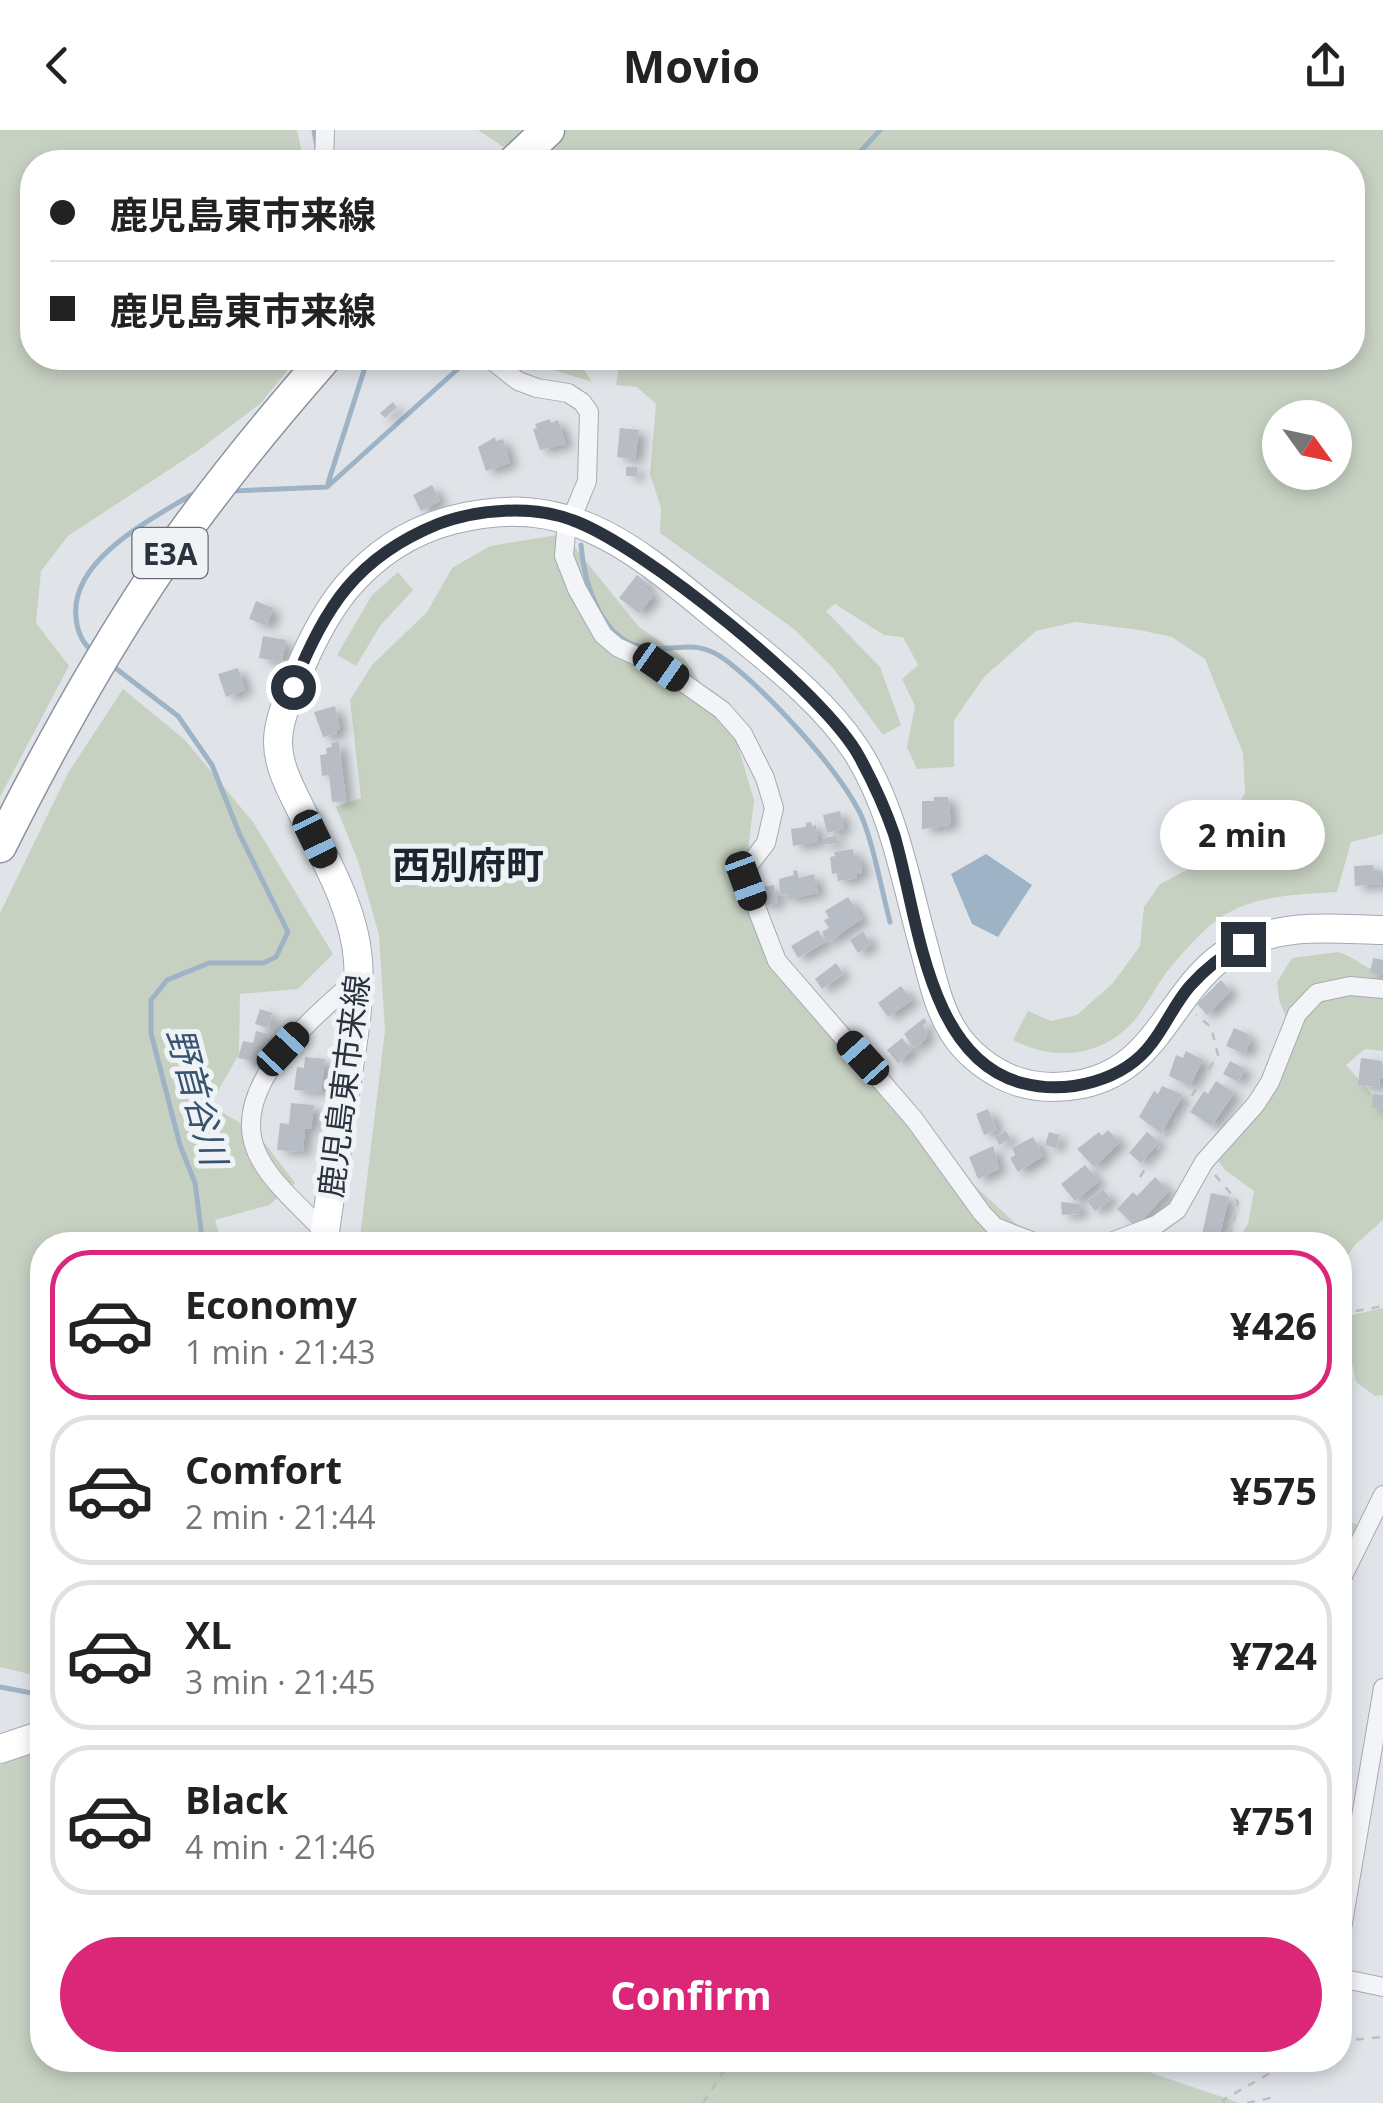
<!DOCTYPE html>
<meta charset="utf-8">
<style>
body{margin:0;font-family:"Open Sans","Noto Sans JP",sans-serif;background:#f6f6f6;color:#222;height:100vh;display:flex;flex-direction:column;font-size:38px;white-space:nowrap}
*{box-sizing:border-box;margin:0}
p{font-size:32px;color:#767676}
.icon{flex:none;width:55px;height:55px;fill:none;stroke:currentColor;stroke-width:2;stroke-linecap:round;stroke-linejoin:round}
.map{position:relative;flex:1;overflow:hidden}
.side{position:absolute;left:30px;top:1102px;width:1322px;height:840px;display:flex;flex-direction:column;background:#fff;border-radius:40px;box-shadow:0 5px 15px #0003}
.side>*{flex:none}
.top-card{position:absolute;left:20px;top:20px;width:1345px;height:220px;border-radius:40px;box-shadow:0 5px 15px #0003;display:grid;align-content:center;height:220px;padding:0 30px;background:#fff}
.needle{width:65px;rotate:123deg}
.controls{position:absolute;left:1262px;top:270px;display:grid;gap:20px}
.controls a{display:grid;place-items:center;width:90px;height:90px;border-radius:50%;background:#fff;box-shadow:0 5px 15px #0003;font-size:50px}
.end{position:absolute;width:45px;height:45px;margin:-22px;border:12px solid #2a323e;background:#fff;box-shadow:0 0 0 5px #fff}
.from{border-radius:50%}
.bubble{position:absolute;height:70px;border-radius:35px;background:#fff;box-shadow:0 5px 15px #0003;font-size:32px;font-weight:700;line-height:70px;text-align:center}
.car{position:absolute;width:30px;height:60px;margin:-30px -15px;border-radius:12px;box-shadow:0 0 8px 2px #0007;background:linear-gradient(#222 24%,#8ab4d8 0 40%,#222 0 76%,#8ab4d8 0 86%,#222 0)}
.top-card b{display:flex;align-items:center;gap:35px;height:95px;font-size:38px}
.top-card b+b{border-top:2px solid #e0e0e0}
.top-card i{width:25px;height:25px;background:#222}
ul{padding:18px 0 0;list-style:none}
li{display:flex;align-items:center;gap:30px;height:150px;margin:0 20px 15px;padding:0 10px;border:5px solid #e0e0e0;border-radius:40px}
li div{flex:1}
li b{display:block;font-size:38px}
li em{font-style:normal;font-weight:700}
li.on{border-color:#db2777}
li>.icon{width:90px;height:90px;stroke-width:1.5}
.button{display:flex;gap:20px;margin-top:auto;padding:20px 30px}
.button a{flex:1;height:115px;border-radius:60px;background:#db2777;color:#fff;font-size:40px;font-weight:700;line-height:115px;text-align:center}
header{display:flex;justify-content:space-between;align-items:center;height:130px;padding:0 30px;background:#fff;font-size:45px;font-weight:700}
.map>svg:first-child{display:block}
.green{fill:#c7d1c2;fill-rule:evenodd}
.water{fill:#9eb3c6}
.lines{fill:none;stroke-linecap:round;stroke-linejoin:round}
.stream{stroke:#9eb3c6;stroke-width:5}
.building{fill:#b8bdc5;filter:url(#shadow)}
.street-casing{stroke:#a6abb2;stroke-width:20}
.primary-casing{stroke:#a1a9b3;stroke-width:30}
.highway-casing{stroke:#89929e;stroke-width:35}
.path{stroke:#bbbec3;stroke-width:2.5;stroke-dasharray:8 8;stroke-linecap:butt}
.street{stroke:#f3f4f7;stroke-width:18}
.primary{stroke:#fff;stroke-width:28}
.highway{stroke:#fff;stroke-width:32}
.route{stroke:#2a323e;stroke-width:12}
.labels{text-anchor:middle;dominant-baseline:central;stroke-width:10;stroke-linejoin:round;paint-order:stroke}
.shield{fill:#f0f3f6;stroke:#656c75;stroke-width:2.5}
.shield-label{font-size:30px;font-weight:bold;fill:#2a323e}
.street-label{font-size:32px;fill:#2a323e;stroke:#f0f3f6}
.water-label{font-size:35px;font-style:italic;fill:#37536f;stroke:#f0f3f6}
.quarter-label{font-size:38px;font-weight:bold;fill:#1c242f;stroke:#f0f3f6}
</style>
<header><svg class="icon" aria-label="back" viewBox="0 0 24 24"><path d="M15 5l-7 7 7 7"/></svg>Movio<svg class="icon" aria-label="share" viewBox="0 0 24 24"><path d="M12 15V3M7 8l5-5 5 5M5 13v7h14v-7"/></svg></header>
<div class="map">
<svg width="1383" height="1973" viewBox="0 0 1383 1973">
<defs>
<filter id="shadow"><feDropShadow dx="8" dy="4.5" stdDeviation="5" flood-color="#0004"/></filter>
</defs>
<rect width="100%" height="100%" fill="#e0e4e8"/>
<path class="green" d="M0,0H297L304,32H32V228H297L261,273L199,320L68,406L41,441L36,493L69,536L0,667Z
M478,0H1383V704L1351,712L1337,762C1291,765 1244,765 1207,798C1193,811 1178,828 1166,843C1154,859 1145,879 1132,893C1099,928 1053,931 1013,910L1028,881L1051,891L1077,885L1113,853L1140,816L1144,777L1160,754L1187,740L1218,708L1245,663L1243,623L1205,529L1172,507L1139,500L1076,492L1036,501L985,546L954,590V637L917,639L907,617L915,576L902,549L918,535L903,507L884,505L835,474L826,481L880,537L901,595L883,605L833,538L794,499L660,403L661,378L650,344L656,274L637,257L616,255L620,232L628,228H1352V32H490L508,20ZM1280,288H1335V342H1280Z
M531,228H576L592,252L547,238Z
M564,404L639,497L684,528L734,603L754,670L748,720L761,801L797,848L866,914L975,1056L1025,1102L1137,1115H359L385,901L379,805L358,731L336,677L361,668L350,570L372,535L427,482L452,438L490,416Z
M398,442L413,460L380,496L356,536L337,525L372,465Z
M123,559L185,610L253,692L333,824L298,859L240,864L239,924L210,975L257,1003L295,1053L269,1075L215,1090L222,1115H42V1547L0,1537V783L68,643Z
M1338,822C1356,827 1365,840 1383,842V921L1365,919L1346,935L1383,977V1090L1355,1115L1340,1136V1115L1235,1113L1248,1094L1254,1061L1225,1040L1217,1029L1292,902L1279,870L1277,852L1292,828Z
M1383,1178V1265L1375,1266L1356,1252L1348,1215L1340,1204V1191L1348,1186Z
M1340,1385L1374,1405L1340,1465Z
M42,1619V1930H1126L1154,1944L1240,1973H0V1635Z"/>
<path class="water" d="M986,724L1032,755L998,807L972,794L951,744Z"/>
<g class="lines">
<path class="stream" d="M314,0L317,17
M851,32L880,0
M328,353L368,228
M233,361L327,357L470,228
M581,415C584,453 601,512 646,518C680,522 695,507 727,531C768,563 835,635 859,681C872,706 882,762 890,792
M93,522C82,513 77,501 76,487C70,430 150,390 191,365L197,364
M110,534L178,586L212,635L240,705L288,802L276,827L263,833H209L167,850L151,870V903L180,1015L195,1053L203,1115
M0,1557L42,1565"/>
</g>
<path class="building" d="M393,272L397,277L385,288L380,283Z
M550,289L551,293L558,290L566,314L540,320L533,299L537,298L535,294Z
M620,298L639,300L635,329L617,327Z
M495,307L496,311L503,309L510,333L486,341L478,317Z
M626,337H637V346H626Z
M432,355L440,371L421,381L413,365Z
M637,445L647,453L644,457L654,465L639,483L619,468Z
M256,471L273,478L267,496L249,489Z
M263,506L286,510L282,532L259,528Z
M238,538L245,560L226,567L218,544Z
M335,576L340,599L336,600L337,604L323,607L314,582Z
M339,612L346,671L332,672L329,645L322,646L320,625L327,624L326,618L332,617L331,613Z
M934,667H948L951,692L948,696L922,699V671H934Z
M840,681L844,699L827,703L823,685Z
M811,692L812,696L816,695L818,712L793,716L791,699L806,697V693Z
M837,706L838,713L822,715V708Z
M853,719L855,729L860,728L862,743L857,744V748L838,751L837,743L832,744L830,727L835,726L834,722Z
M1373,735L1374,741H1382V754L1355,756L1354,736Z
M797,740L799,748L814,744L818,763L789,769L787,764L780,766L779,749L794,745L793,741Z
M774,755L778,773L763,776L759,758Z
M848,767L862,789L828,812L822,802L829,798L824,790L829,788L825,781Z
M818,800L825,812L798,828L791,816Z
M863,801L871,815L858,823L850,810Z
M1373,828L1383,830V845L1370,843Z
M836,833L843,844L822,859L815,849Z
M1221,850L1231,861L1207,885L1197,874Z
M901,856L912,870L888,887L878,873Z
M260,879L272,883L268,898L255,894Z
M924,888L927,892L923,896L928,903L925,905L927,908L914,918L904,904Z
M1234,898L1248,904L1246,908L1251,910L1245,924L1226,916Z
M256,901L268,904L260,933L238,928L243,911L253,913Z
M902,908L912,920L898,933L887,920Z
M1186,921L1203,930L1190,956L1169,946L1176,925L1183,928Z
M305,927L325,929L321,962L294,960L297,937L304,938Z
M1361,928L1382,931L1383,949H1380L1379,957L1358,955Z
M1230,931L1245,939L1238,952L1223,944Z
M1216,951L1234,963L1212,996L1190,982L1204,961L1208,964Z
M1162,956L1183,965L1161,1003L1139,987L1154,961L1158,964Z
M1373,964L1383,965V979L1372,978Z
M291,973L314,975L311,999L305,998L303,1022L277,1020L280,993L289,994Z
M988,979L997,1000L984,1005L976,984Z
M1108,1000L1120,1012L1094,1037L1077,1019L1099,1002L1102,1006Z
M1006,1001L1011,1009L999,1015L995,1007Z
M1049,1002L1060,1005L1056,1018L1045,1015Z
M1147,1002L1159,1012L1141,1033L1129,1023Z
M1033,1007L1043,1026L1018,1042L1010,1028L1015,1025L1012,1018Z
M993,1016L999,1039L978,1049L969,1027Z
M1085,1035L1099,1051L1075,1071L1061,1054Z
M1155,1047L1169,1061L1136,1097L1117,1079L1133,1062L1137,1066Z
M1103,1059L1111,1069L1095,1081L1087,1071Z
M1211,1063L1229,1067L1220,1104L1212,1102L1211,1107L1202,1105Z
M1061,1072L1080,1074V1084L1062,1085Z
M241,1103L257,1112L255,1115H234Z"/>
<g class="lines">
<g class="street-casing">
<path id="street" d="M324,32L325,0
M489,228L518,251L537,258L568,263L582,272L589,282L587,351L566,402L564,426L577,459L603,505L617,517L661,537L722,580L743,604L765,648L774,678L766,713L745,740L746,751L777,831L914,989L982,1083L995,1097L1042,1115
M327,1105C305,1080 271,1054 257,1023C227,956 316,885 359,847
M1103,1115L1156,1095L1177,1080L1204,1032L1256,974L1270,952L1297,884L1317,863L1350,856L1383,859
M1340,1452L1383,1365
M1340,1810L1383,1558
M1340,1848L1383,1857"/>
</g>
<g class="primary-casing">
<path id="primary" d="M323,1115C331,1062 338,1010 346,957C352,914 361,874 358,830C354,777 324,728 302,682C291,659 278,637 278,612C278,591 288,570 295,551C308,518 324,485 346,458C374,425 410,401 452,390C573,358 639,423 726,494C772,532 823,570 856,620C894,679 906,753 925,821C932,847 938,877 953,901C967,924 993,944 1019,952C1039,958 1062,958 1082,954C1164,937 1170,853 1237,817C1284,792 1332,799 1383,800
M0,1619L42,1605"/>
</g>
<g class="highway-casing">
<path id="highway" d="M514,32L548,0
M0,716C49,618 102,522 164,431C213,360 268,293 325,228"/>
</g>
<path class="path" d="M1215,1045L1238,1072L1228,1115
M1140,1047L1218,925L1211,897L1196,885
M1340,1184L1383,1176
M1340,1911L1383,1907
M703,1973L731,1930
M1224,1973L1223,1970L1293,1930
M1247,1973L1270,1968L1277,1973"/>
<use href="#street" class="street"/>
<use href="#primary" class="primary"/>
<use href="#highway" class="highway"/>
</g>
<g class="lines">
<path class="route" d="M293,557C324,477 357,427 438,394C478,379 532,375 572,390C641,414 826,563 860,628C873,652 885,678 894,704C918,784 926,928 1022,953C1067,965 1124,951 1152,913C1166,895 1175,873 1190,856C1205,839 1223,825 1243,814"/>
</g>
<g class="labels">
<rect class="shield" x="132.5" y="398" width="75" height="50" rx="8"/>
<g class="shield-label">
<text x="170" y="423">E3A</text>
</g>
<g class="street-label">
<text transform="translate(343 956) rotate(-83)">鹿児島東市来線</text>
</g>
<g class="water-label">
<text transform="translate(198 966) rotate(75)">野首谷川</text>
</g>
<g class="quarter-label">
<text x="468" y="734">西別府町</text>
</g>
</g>
</svg>
<div class="controls">
<a><svg class="needle" viewBox="-14 -14 28 28"><path d="M0-13l5 13h-10z" fill="#e53935"/><path d="M0 13l5-13h-10z" fill="#767676"/></svg></a>
</div>
<i class="end from" style="left:293px;top:557px"></i>
<i class="end" style="left:1243px;top:814px"></i>
<div class="bubble" style="left:1160px;top:670px;width:165px">2 min</div>
<i class="car" style="left:661px;top:537px;rotate:125deg"></i>
<i class="car" style="left:315px;top:709px;rotate:154deg"></i>
<i class="car" style="left:746px;top:751px;rotate:160deg"></i>
<i class="car" style="left:283px;top:919px;rotate:43deg"></i>
<i class="car" style="left:863px;top:928px;rotate:318deg"></i>
<div class="top-card">
<b><i class="from"></i>鹿児島東市来線</b>
<b><i></i>鹿児島東市来線</b>
</div>
<section class="side">
<ul>
<li class="on"><svg class="icon" aria-label="car" viewBox="0 0 24 24"><path d="M5 17H2v-5l4-1 3-4h7l3 4 3 1v5h-3M9 17h6M6 11h13"/><circle cx="7" cy="17" r="2"/><circle cx="17" cy="17" r="2"/></svg><div><b>Economy</b><p>1 min · 21:43</p></div><em>¥426</em></li>
<li><svg class="icon" aria-label="car" viewBox="0 0 24 24"><path d="M5 17H2v-5l4-1 3-4h7l3 4 3 1v5h-3M9 17h6M6 11h13"/><circle cx="7" cy="17" r="2"/><circle cx="17" cy="17" r="2"/></svg><div><b>Comfort</b><p>2 min · 21:44</p></div><em>¥575</em></li>
<li><svg class="icon" aria-label="car" viewBox="0 0 24 24"><path d="M5 17H2v-5l4-1 3-4h7l3 4 3 1v5h-3M9 17h6M6 11h13"/><circle cx="7" cy="17" r="2"/><circle cx="17" cy="17" r="2"/></svg><div><b>XL</b><p>3 min · 21:45</p></div><em>¥724</em></li>
<li><svg class="icon" aria-label="car" viewBox="0 0 24 24"><path d="M5 17H2v-5l4-1 3-4h7l3 4 3 1v5h-3M9 17h6M6 11h13"/><circle cx="7" cy="17" r="2"/><circle cx="17" cy="17" r="2"/></svg><div><b>Black</b><p>4 min · 21:46</p></div><em>¥751</em></li>
</ul>
<div class="button"><a>Confirm</a></div>
</section>
</div>
